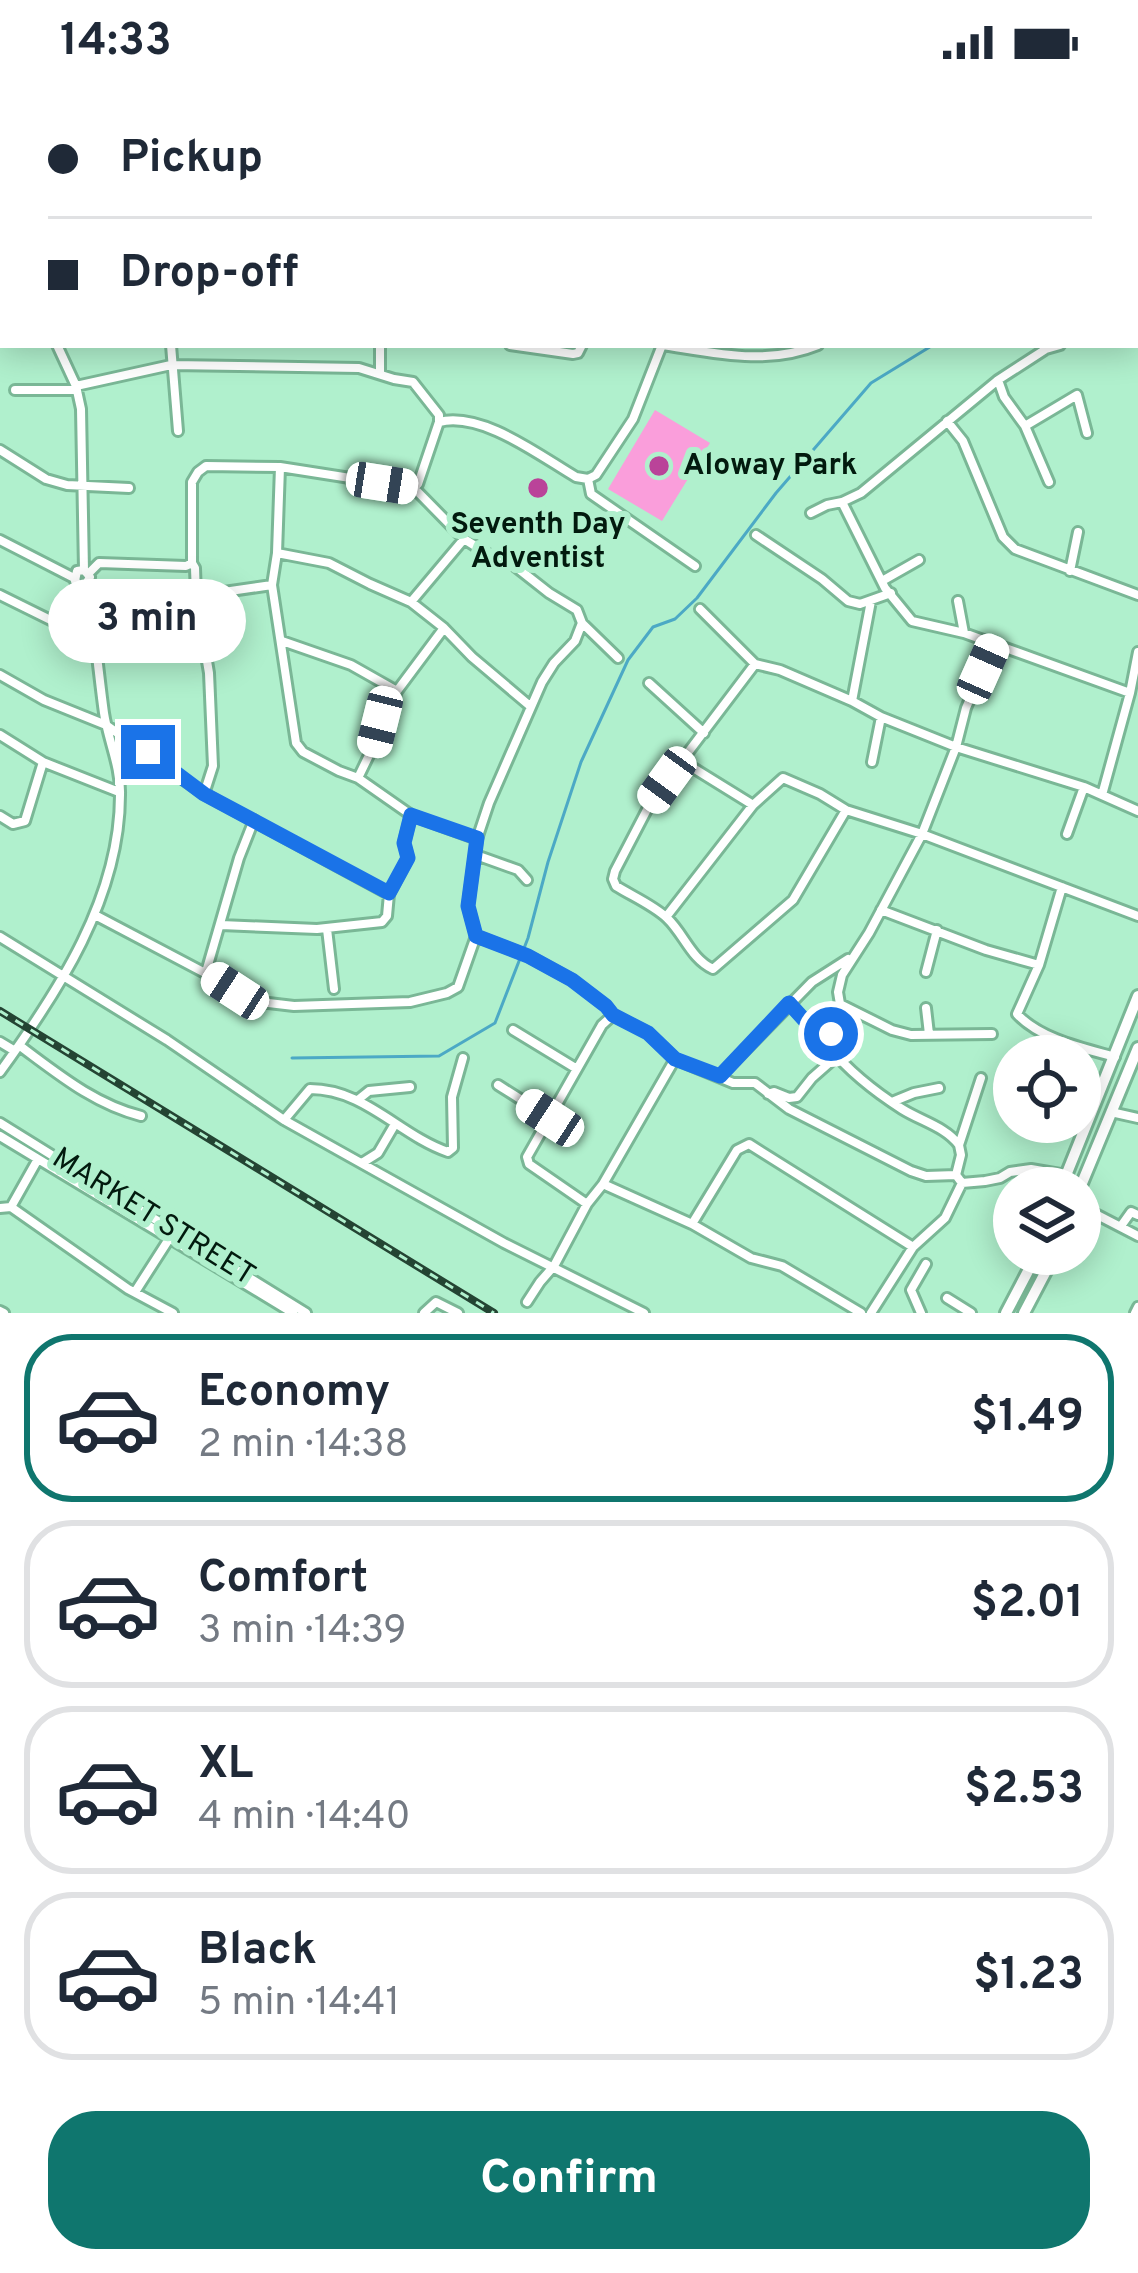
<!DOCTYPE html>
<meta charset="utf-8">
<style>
body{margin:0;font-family:Overpass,sans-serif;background:#f2f2f3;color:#1f2937;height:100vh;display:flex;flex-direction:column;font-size:45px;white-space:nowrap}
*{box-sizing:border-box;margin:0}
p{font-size:39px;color:#747a83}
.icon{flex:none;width:66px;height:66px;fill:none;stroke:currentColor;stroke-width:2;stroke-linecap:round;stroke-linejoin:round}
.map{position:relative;height:1229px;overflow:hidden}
.drawer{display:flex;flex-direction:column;background:#fff;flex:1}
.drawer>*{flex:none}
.banner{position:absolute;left:0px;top:0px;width:1140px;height:264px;box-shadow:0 6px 30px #0003;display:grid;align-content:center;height:264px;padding:0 48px;background:#fff}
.controls{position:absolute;left:993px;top:951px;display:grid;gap:24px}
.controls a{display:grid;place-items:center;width:108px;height:108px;border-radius:50%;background:#fff;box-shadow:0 6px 30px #0003;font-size:60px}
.end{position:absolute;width:54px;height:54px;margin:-27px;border:15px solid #1a73e8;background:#fff;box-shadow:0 0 0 6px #fff}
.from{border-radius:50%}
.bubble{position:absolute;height:84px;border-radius:42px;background:#fff;box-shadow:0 6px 30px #0003;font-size:39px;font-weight:700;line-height:84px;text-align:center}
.car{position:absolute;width:36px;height:72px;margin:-36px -18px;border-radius:15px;box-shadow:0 0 9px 3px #0007;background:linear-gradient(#fff 24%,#345 0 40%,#fff 0 76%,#345 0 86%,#fff 0)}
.banner b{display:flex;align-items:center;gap:42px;height:114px;font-size:45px}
.banner b+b{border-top:3px solid #e0e1e3}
.banner i{width:30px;height:30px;background:#1f2937}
ul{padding:21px 0 0;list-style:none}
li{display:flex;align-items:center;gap:36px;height:168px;margin:0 24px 18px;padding:0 24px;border:6px solid #e0e1e3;border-radius:48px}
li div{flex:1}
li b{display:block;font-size:45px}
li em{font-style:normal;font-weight:700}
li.selected{border-color:#0f766e}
li>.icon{width:108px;height:108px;stroke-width:1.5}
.action{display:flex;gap:24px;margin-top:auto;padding:24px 48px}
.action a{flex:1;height:138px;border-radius:48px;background:#0f766e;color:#fff;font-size:48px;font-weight:700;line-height:138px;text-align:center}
.status{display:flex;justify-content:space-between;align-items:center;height:84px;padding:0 60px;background:#fff;direction:ltr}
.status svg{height:33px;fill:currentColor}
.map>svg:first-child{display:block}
.green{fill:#fa9edb}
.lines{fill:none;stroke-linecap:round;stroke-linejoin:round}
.stream{stroke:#4ca9c5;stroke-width:3}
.minor-casing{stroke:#7ab796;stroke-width:14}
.secondary-casing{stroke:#7ab796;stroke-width:16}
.minor{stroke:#fff;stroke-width:8}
.secondary{stroke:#fff;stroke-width:10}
.rail-casing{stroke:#244433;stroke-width:8}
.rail{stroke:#b0f0cd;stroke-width:3;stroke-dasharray:9;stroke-linecap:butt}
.route{stroke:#1a73e8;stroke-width:15}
.poi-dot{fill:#ba4399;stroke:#b0f0cd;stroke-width:4.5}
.labels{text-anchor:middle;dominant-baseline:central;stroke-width:12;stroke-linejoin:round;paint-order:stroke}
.poi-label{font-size:30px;font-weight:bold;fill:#021a0e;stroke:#b0f0cd;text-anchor:start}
.street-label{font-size:30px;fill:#021a0e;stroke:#b0f0cd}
</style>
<div class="status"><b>14:33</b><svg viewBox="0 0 49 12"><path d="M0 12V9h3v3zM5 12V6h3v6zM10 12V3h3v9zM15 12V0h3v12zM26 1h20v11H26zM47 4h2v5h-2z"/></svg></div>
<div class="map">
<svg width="1138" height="1229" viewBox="0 0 1138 1229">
<rect width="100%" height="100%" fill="#b0f0cd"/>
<path class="green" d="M655,326L710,359L662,437L608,405Z"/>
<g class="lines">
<path class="stream" d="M1137,108H1138
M292,974L439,972L495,939L528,854L548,778L581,678L628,576L653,543L675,535L697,514L776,409L871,299L933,261"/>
<g class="minor-casing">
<path id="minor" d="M176,0L177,3
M887,0L888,3
M1108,0L1109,3
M35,3V0
M117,3L118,0
M290,3L291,0
M416,3L417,0
M488,3V0
M598,3V0
M708,3V0
M844,3V0
M0,114H3
M1137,137H1138
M0,138L3,145
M0,218L3,216
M1137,254H1138
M57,261L76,302L81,325L84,486
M171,261L178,347
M510,261L573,270L578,269L582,261
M1060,261L1046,265L998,296L861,409L842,418L885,504L912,537L964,549L1130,609
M380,289V261
M998,296L1004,313L1025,342L1049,398
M76,302L171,281L359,284L394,295L413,298L439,331V338
M15,306H77
M947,337L963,357L1003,453L1015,465L1138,511
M1025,342L1077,311L1087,349
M0,366L46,395L67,401L129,404
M280,383L277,469L272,501L296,659L303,668L339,687L358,694L411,731L477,755
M588,395L596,391L633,335L662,261C715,269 767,282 818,261
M588,395L591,410L695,482
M414,404L418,400L439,338C482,327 540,372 576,393L588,395
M811,429L827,421L842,418
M756,451L822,495L848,517L860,520L891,509
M0,456L74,494
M277,469L329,479L370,500L411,518L444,544L472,573L530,622
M1070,487L1078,448
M89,489L99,479L186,482L192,479
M882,497L919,476
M0,511L95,558
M196,512L272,501
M958,517L964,549
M411,518L464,455
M700,525L755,580L780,586L852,617L881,633L956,663L1084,703L1138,727
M582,539L618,574
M282,557L351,581L397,607
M755,580L652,716L615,787L613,795L616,802C632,812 653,821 667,834C684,850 691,875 713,885L793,816L846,726
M0,591L44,616L106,641L204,710L389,810
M649,599L704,649
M852,617L871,517
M392,621L397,607L444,544
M0,651L43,678L25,737L13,740L0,732
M682,677L753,721
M43,678L119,708
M872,678L881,633
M358,694L373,663L380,639
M204,710L213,682L209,589L196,512L195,484L192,479V398L198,388L206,382L280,383L414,404
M1102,711L1130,609L1138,568
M1067,750L1084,703
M476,771L518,786L527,796
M1062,803L1039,881L1017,930C1040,955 1083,964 1115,973
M881,826L986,866L1039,881
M95,831L260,918L294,922L410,918L447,909L458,903L476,852L468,822L477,755L489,719L542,598L554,579L575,557L582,539L577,526L549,509L507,476L488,470L464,455L414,404
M666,833L753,721L783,694L820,710L846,726L922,750L1138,832
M221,841L317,845L382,838L387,832L389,810L408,774L404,759L411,731
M327,845L334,905
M476,852L528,872L572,896L606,922L613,931L648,949L675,975L733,999H755L789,1025L911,1087L926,1092L956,1091L962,1099
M0,853L167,956L284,1036L504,1159L644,1229
M206,888L239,774L254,736
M926,888L937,846
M789,919L827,961
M840,920L892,946L911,951L992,950
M926,924L929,950
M513,946L577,985
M0,958L15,967
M20,962C58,990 94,1020 141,1032
M0,988C58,908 120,814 120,711C121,683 108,656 104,629C98,586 95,543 86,500L90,493L84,486L77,487L75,497L80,501L86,500
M720,992L812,898L848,875
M498,1001L550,1034
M768,1010L774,1008L789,1014L797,1013L812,994L837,972
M359,1015L369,1007L410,1003
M892,1018L914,1009L939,1004
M1111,1028L1138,1034
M284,1036L310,1005C365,1005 399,1051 448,1068L453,1064L452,1013L463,974
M0,1039L306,1229
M0,1052L293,1229
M959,1061C946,1043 921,1037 902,1025C875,1008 848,986 827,961L840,920L838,908L842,891L869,849L922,750L956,663L966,624L994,559
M362,1079L378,1069L395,1040
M956,1091L961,1071L959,1061L981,994
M603,1100L692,1140L751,1174L782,1182L861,1229
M587,1120L529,1080L527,1073L602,941L613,931
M1080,1122L1138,1152
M11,1123L38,1075
M0,1124L11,1123L128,1205L173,1229
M692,1140L737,1066L749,1060L913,1163
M1121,1142L1131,1128L1138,1131
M135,1208L169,1155
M947,1214L971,1229
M527,1218L540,1198L554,1182L587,1120L603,1100L675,975
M0,1227L4,1229
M424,1229L436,1218L458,1229
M871,1229L913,1163L945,1134L962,1099L985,1097L1000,1094L1010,1088L1031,1085L1066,1091
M921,1229L911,1206L926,1180
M1135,1229L1138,1223"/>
</g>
<g class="secondary-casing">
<path id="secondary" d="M1061,1104L1138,912
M1080,1104L1138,964
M1006,1229L1037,1170
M1024,1229L1055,1170"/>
</g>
<use href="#minor" class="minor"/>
<use href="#secondary" class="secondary"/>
<g class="rail-casing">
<path id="rail" d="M0,927L494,1229"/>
</g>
<use href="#rail" class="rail"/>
</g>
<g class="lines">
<path class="route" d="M148,668L204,710L389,809L408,774L404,759L411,731L477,754L468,822L476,852L528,872L572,896L606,922L613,931L648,949L675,975L720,992L789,919L827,961L831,950"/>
</g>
<g class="poi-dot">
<circle cx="659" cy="382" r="12"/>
<circle cx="538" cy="404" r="12"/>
</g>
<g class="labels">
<g class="poi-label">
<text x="683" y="382">Aloway Park</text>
<text x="538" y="441" text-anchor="middle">Seventh Day<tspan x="538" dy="34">Adventist</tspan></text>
</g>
<g class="street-label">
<text transform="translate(153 1134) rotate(32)">MARKET STREET</text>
</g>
</g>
</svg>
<div class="controls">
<a><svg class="icon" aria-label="locate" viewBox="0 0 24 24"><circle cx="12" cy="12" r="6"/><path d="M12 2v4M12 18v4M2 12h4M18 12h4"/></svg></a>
<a><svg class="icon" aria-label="layers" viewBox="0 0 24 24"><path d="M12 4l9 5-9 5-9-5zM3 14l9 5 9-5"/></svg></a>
</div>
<i class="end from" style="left:831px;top:950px"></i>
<i class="end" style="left:148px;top:668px"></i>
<div class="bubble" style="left:48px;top:495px;width:198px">3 min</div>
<i class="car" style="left:382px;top:399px;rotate:99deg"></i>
<i class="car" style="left:983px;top:585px;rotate:24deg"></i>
<i class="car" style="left:380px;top:638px;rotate:194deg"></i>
<i class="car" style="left:667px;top:696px;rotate:216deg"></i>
<i class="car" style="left:235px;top:907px;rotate:303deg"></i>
<i class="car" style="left:550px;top:1034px;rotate:303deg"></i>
<div class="banner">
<b><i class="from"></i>Pickup</b>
<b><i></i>Drop-off</b>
</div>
</div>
<section class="drawer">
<ul>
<li class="selected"><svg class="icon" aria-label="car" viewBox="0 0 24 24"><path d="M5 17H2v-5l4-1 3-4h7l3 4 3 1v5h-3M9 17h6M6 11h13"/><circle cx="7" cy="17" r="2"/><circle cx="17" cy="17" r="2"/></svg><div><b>Economy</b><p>2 min · 14:38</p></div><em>$1.49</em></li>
<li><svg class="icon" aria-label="car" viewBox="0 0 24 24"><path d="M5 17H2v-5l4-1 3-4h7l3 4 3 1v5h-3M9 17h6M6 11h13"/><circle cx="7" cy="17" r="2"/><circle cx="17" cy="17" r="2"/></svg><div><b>Comfort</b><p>3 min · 14:39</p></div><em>$2.01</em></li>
<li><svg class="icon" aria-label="car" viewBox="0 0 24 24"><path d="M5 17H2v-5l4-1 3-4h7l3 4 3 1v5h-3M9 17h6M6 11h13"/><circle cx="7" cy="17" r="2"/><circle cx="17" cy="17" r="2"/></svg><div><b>XL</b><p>4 min · 14:40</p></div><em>$2.53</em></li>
<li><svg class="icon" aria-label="car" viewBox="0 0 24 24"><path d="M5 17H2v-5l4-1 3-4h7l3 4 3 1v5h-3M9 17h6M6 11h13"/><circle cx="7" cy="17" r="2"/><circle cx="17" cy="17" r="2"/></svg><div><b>Black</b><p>5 min · 14:41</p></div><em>$1.23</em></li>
</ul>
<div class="action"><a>Confirm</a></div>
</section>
